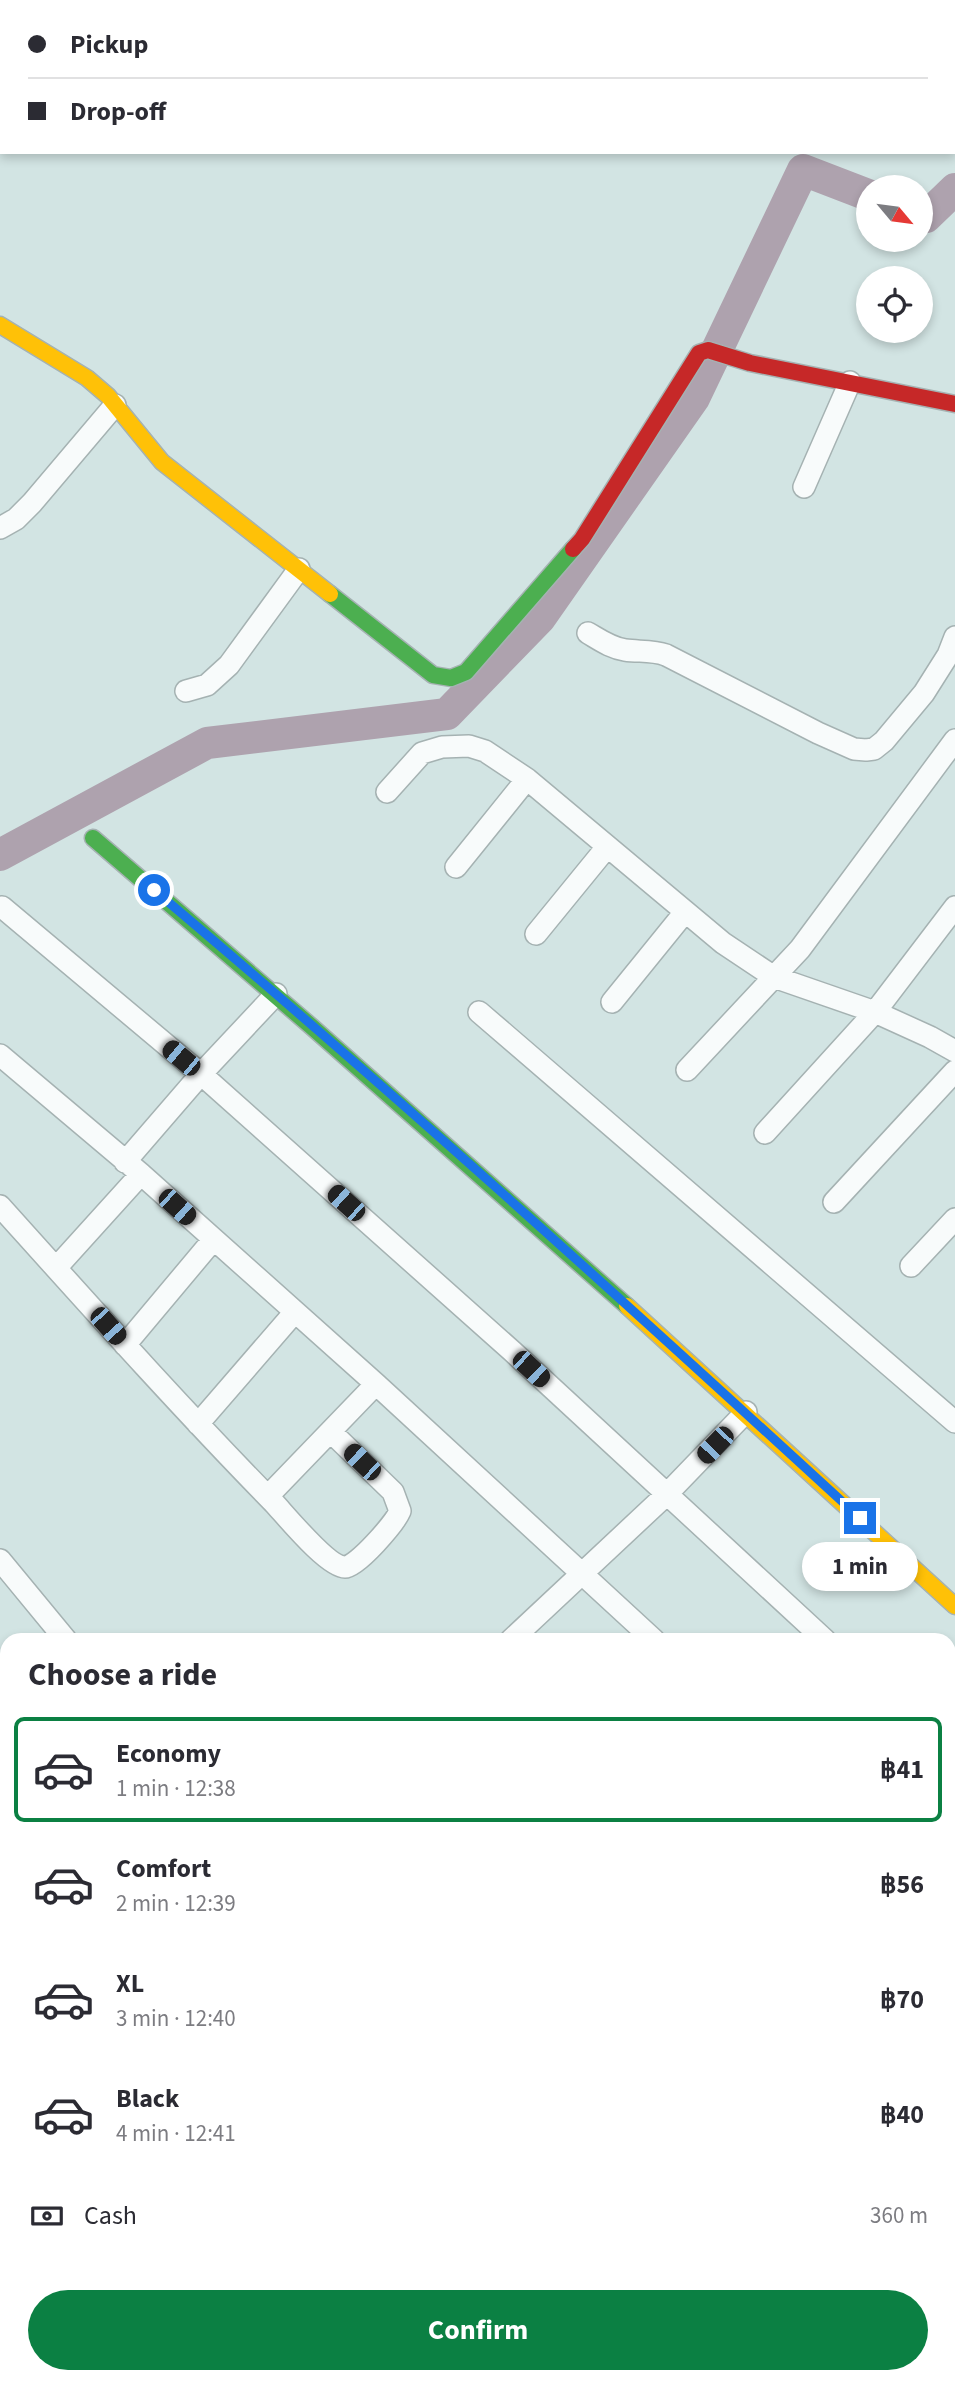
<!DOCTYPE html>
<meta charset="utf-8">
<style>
body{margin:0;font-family:"Source Sans 3",sans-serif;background:#f2f2f3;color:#2b2b33;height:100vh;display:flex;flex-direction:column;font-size:26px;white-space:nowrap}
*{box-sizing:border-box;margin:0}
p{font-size:23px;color:#7c7c81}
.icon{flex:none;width:38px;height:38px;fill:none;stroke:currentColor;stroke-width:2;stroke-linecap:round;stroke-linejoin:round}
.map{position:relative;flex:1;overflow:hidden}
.panel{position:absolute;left:0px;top:1633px;width:956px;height:751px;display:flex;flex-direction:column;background:#fff;border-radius:21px 21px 0 0;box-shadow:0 4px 10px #0003}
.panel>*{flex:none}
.guide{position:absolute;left:0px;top:0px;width:956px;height:154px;box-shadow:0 4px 10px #0003;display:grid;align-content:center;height:154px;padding:0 28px;background:#fff}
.needle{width:46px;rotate:119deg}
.tools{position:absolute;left:856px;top:175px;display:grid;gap:14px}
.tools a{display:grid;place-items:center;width:77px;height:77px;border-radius:50%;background:#fff;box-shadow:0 4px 10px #0003;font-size:35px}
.end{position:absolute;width:32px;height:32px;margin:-16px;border:9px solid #1a73e8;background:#fff;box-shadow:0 0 0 4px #fff}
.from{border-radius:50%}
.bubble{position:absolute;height:49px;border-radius:24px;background:#fff;box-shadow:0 4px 10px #0003;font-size:23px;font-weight:700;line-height:49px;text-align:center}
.car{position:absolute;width:21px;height:42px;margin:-21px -10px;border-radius:9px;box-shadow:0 0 5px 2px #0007;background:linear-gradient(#222 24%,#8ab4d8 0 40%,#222 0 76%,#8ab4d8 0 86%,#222 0)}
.guide b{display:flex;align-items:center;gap:24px;height:66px;font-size:26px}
.guide b+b{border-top:2px solid #e1e1e2}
.guide i{width:18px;height:18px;background:#2b2b33}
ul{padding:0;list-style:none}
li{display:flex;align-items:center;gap:21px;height:105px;margin:0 14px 10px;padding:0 14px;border:4px solid transparent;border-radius:10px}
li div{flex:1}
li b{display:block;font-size:26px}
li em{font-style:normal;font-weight:700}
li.current{border-color:#0b8043}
li>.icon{width:63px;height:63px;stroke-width:1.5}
h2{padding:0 28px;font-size:32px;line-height:84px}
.pay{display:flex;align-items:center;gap:18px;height:77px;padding:0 28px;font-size:26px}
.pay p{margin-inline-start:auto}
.action{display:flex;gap:14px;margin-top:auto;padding:14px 28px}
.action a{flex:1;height:80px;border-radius:42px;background:#0b8043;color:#fff;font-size:28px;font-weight:700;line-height:80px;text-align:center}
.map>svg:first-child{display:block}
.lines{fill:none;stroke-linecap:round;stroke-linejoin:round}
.river{stroke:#aea2ae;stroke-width:32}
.street-casing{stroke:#a5b2b2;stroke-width:24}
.fast-casing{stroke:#a5b2b2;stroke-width:19}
.slow-casing{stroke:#a5b2b2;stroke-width:19}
.jam-casing{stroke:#a5b2b2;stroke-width:19}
.street{stroke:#f8fbfb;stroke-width:21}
.fast{stroke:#4caf50;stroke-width:16}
.slow{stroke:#ffc107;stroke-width:16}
.jam{stroke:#c62828;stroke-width:16}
.route{stroke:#1a73e8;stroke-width:9}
</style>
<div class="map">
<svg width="955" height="2382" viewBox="0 0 955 2382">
<rect width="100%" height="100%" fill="#d2e4e3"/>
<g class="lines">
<path class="river" d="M920,215L926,217L955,189
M0,855L207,743L447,714L540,618L694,398L803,170L868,195"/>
<g class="street-casing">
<path id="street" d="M804,487L850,382
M0,528L16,519L32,503L115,405
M588,633C600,640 611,648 625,650C639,652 652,650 666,655L818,733L854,749L866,750L874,749L884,741L924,693L948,655L955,637
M186,691L207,685L229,665L299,569
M387,792L422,753L442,747L469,746L485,751L527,779L723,943L774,977L875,1012L930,1037L955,1051
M456,867L527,779
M2,907L201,1074L512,1351L825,1640
M536,934L607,847
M612,1002L685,912
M479,1012L955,1422
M0,1055L141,1174L376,1384L654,1640
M687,1070L800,949L955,740
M765,1133L875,1012L955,907
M125,1162L201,1074L276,994
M834,1202L955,1071
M0,1206C90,1306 180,1407 274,1503C287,1517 328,1567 345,1567C357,1567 395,1523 400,1511L393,1492L331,1432
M911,1266L955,1219
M56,1268L141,1174
M125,1345L213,1240
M198,1424L294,1313
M268,1496L376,1384
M0,1560L66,1640
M511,1640L667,1494L746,1412
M948,1755L955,1762
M948,1891L955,1899
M0,1916L7,1910
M0,1954L7,1962
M0,2077L7,2072
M948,2082L955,2090
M0,2241L7,2236
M948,2292L955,2300
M858,2376L862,2382
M27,2382L34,2376
M224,2382L231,2376"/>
</g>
<g class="fast-casing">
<path id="fast" d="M330,594L433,675L451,678L466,672L573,549
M93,838L312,1027L627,1306"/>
</g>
<g class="slow-casing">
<path id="slow" d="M0,325L87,378L108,396L162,462L330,594
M627,1306L955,1606"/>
</g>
<g class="jam-casing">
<path id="jam" d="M573,549L582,539L699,353L708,350L750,363L955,404"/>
</g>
<use href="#street" class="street"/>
<use href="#fast" class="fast"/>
<use href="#slow" class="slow"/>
<use href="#jam" class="jam"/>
</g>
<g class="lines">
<path class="route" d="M154,890C395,1093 628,1305 860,1518"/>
</g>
</svg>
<div class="tools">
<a><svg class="needle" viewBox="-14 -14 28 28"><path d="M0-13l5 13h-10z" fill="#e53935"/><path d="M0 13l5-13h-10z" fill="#7c7c81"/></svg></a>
<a><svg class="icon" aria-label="locate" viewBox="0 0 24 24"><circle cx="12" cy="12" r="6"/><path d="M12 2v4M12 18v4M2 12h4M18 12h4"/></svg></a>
</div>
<i class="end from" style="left:154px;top:890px"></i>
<i class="end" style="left:860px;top:1518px"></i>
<div class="bubble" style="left:802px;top:1542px;width:116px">1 min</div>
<i class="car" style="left:181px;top:1058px;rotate:310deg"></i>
<i class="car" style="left:346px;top:1203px;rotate:312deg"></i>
<i class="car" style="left:177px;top:1207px;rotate:132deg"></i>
<i class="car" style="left:108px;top:1326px;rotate:138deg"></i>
<i class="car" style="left:531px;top:1369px;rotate:133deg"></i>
<i class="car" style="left:715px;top:1445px;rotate:224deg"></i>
<i class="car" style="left:362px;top:1462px;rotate:314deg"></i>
<div class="guide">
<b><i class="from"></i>Pickup</b>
<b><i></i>Drop-off</b>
</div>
<section class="panel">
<h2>Choose a ride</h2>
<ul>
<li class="current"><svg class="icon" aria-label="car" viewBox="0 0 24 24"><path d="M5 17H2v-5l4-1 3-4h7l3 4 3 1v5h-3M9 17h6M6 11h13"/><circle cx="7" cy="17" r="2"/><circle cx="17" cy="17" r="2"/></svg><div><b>Economy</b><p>1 min · 12:38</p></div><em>฿41</em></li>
<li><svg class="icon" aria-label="car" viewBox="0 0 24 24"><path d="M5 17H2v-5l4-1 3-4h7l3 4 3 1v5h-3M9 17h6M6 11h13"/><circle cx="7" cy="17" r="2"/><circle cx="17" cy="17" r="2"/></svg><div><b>Comfort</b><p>2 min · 12:39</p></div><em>฿56</em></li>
<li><svg class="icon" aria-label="car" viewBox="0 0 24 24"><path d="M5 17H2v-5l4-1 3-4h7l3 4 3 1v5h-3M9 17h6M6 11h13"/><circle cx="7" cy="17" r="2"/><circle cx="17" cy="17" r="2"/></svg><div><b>XL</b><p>3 min · 12:40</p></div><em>฿70</em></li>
<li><svg class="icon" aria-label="car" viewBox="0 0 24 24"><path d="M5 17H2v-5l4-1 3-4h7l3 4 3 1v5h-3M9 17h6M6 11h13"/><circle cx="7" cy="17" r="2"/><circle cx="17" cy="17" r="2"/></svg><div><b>Black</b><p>4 min · 12:41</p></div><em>฿40</em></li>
</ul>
<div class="pay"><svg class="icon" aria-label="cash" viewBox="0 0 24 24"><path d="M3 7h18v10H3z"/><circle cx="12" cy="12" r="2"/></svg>Cash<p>360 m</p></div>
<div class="action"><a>Confirm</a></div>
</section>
</div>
